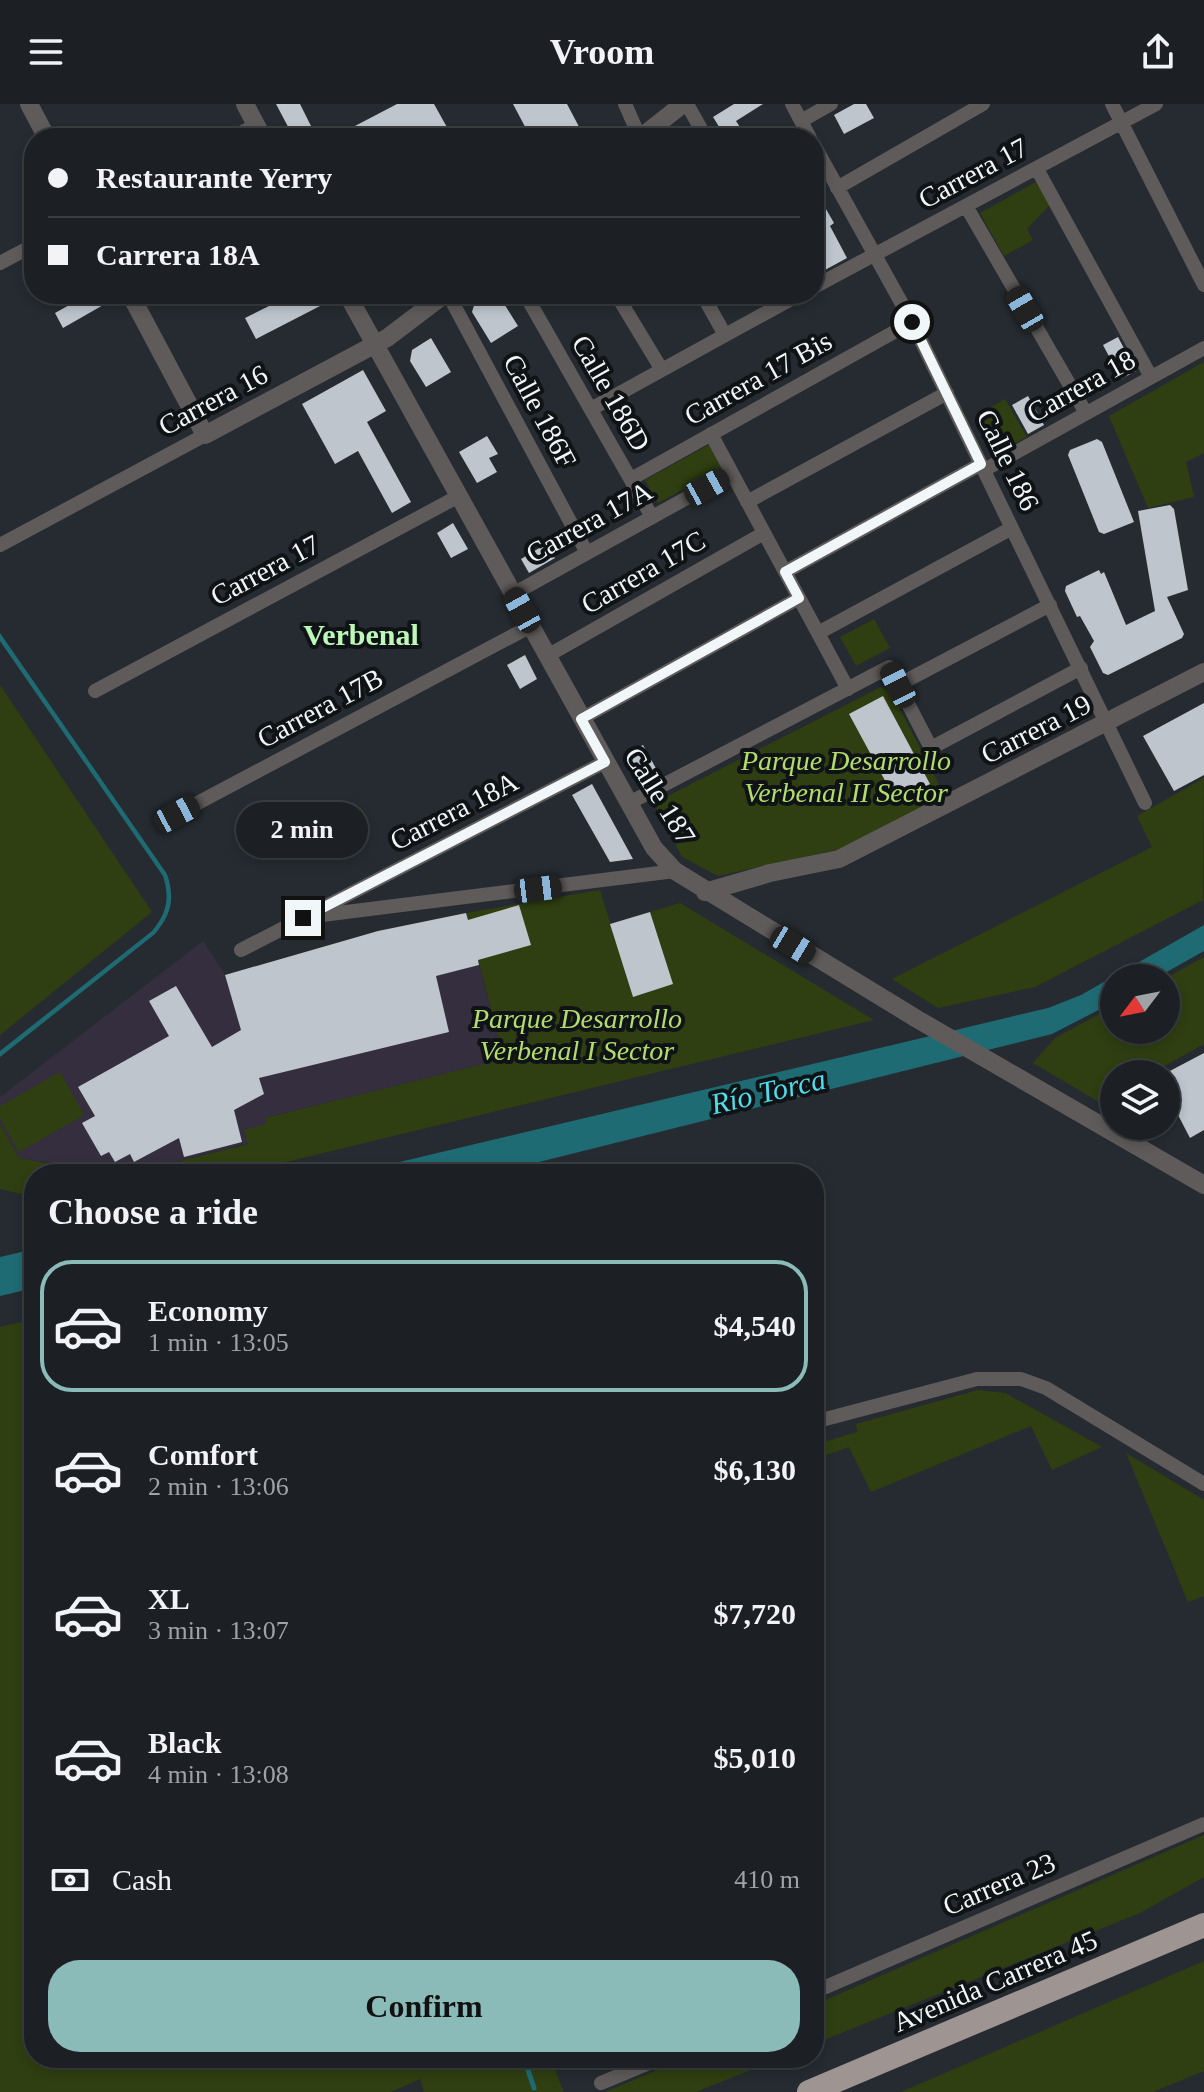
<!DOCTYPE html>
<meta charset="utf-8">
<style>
body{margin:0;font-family:Georgia,serif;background:#25282c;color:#f1f3f6;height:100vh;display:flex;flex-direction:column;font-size:30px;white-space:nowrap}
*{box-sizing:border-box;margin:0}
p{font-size:26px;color:#a0a3a6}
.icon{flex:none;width:44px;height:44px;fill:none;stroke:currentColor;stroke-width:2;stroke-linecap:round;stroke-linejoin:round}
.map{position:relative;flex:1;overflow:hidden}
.side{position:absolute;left:24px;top:1060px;width:800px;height:904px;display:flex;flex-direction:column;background:#1c2024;border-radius:32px;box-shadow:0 4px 12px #0003,0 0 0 2px #3a3e41}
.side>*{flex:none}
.hud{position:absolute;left:24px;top:24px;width:800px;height:176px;border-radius:32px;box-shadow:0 4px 12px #0003,0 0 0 2px #3a3e41;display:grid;align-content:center;height:176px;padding:0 24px;background:#1c2024}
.needle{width:52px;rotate:238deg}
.fabs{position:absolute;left:1100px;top:860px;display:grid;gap:16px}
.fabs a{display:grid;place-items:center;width:80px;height:80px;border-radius:50%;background:#1c2024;box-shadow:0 4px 12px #0003,0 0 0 2px #3a3e41;font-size:40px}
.end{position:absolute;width:36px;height:36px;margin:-18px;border:10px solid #f1f6f9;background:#111;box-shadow:0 0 0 4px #111}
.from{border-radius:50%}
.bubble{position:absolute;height:56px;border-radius:28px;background:#1c2024;box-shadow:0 4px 12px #0003,0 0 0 2px #3a3e41;font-size:26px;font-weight:800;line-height:56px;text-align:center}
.car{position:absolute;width:24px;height:48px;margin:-24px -12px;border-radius:10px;box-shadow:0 0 6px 2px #0007;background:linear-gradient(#222 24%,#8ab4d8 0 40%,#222 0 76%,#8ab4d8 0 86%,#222 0)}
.hud b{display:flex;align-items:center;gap:28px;height:76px;font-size:30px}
.hud b+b{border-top:2px solid #3a3e41}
.hud i{width:20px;height:20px;background:#f1f3f6}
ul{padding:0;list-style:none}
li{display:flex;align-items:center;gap:24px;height:132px;margin:0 16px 12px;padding:0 8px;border:4px solid transparent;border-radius:32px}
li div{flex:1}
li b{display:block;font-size:30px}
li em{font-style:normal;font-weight:800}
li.current{border-color:#8bbbb9}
li>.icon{width:72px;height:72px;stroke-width:1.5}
h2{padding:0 24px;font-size:36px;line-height:96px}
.pay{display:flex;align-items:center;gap:20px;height:88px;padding:0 24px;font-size:30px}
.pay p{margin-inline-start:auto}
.action{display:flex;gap:16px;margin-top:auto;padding:16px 24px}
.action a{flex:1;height:92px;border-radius:32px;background:#8bbbb9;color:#111;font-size:32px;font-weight:800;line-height:92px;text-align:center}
header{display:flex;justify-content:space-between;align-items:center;height:104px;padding:0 24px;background:#1c2024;font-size:36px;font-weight:800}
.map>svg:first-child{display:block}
.education{fill:#352e3e}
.green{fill:#2f3f11}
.water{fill:#1f6b73}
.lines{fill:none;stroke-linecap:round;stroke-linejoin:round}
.stream{stroke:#1f6b73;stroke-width:5}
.building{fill:#bec5cd}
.minor{stroke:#5f5b5a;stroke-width:14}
.tertiary{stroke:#5f5b5a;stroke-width:18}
.trunk{stroke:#9e9492;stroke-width:24}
.route{stroke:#f1f6f9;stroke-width:10}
.labels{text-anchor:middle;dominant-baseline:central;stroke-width:8;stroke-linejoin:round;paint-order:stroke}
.street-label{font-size:28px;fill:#f1f6f9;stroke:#101315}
.park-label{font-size:28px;font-style:italic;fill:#b3dd6a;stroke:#101315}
.neighbourhood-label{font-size:30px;font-weight:bold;fill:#bdf7ba;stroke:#101315}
.water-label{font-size:30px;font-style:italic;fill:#4fdcec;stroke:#101315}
</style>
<header><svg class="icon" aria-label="menu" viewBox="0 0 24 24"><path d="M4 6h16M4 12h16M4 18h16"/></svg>Vroom<svg class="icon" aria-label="share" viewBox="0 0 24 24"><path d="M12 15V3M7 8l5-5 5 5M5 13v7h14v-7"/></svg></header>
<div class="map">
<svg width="1204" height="1988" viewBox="0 0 1204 1988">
<rect width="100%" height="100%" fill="#252b30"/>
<path class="education" d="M203,837L225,871L240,921L479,861L504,955L265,1014L266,1020L248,1039L127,1070L19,1054L0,1020V993Z"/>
<path class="green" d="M1036,78L1050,101L1027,125L1033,136L1004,152L980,109Z
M1204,258V349L1186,358L1194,393L1148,404L1109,312Z
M1005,295L1027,333L996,349L978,310Z
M712,339L725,363L658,399L645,376Z
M874,515L890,544L856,562L840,533Z
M0,581L152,808L0,931Z
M881,583L892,590L945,692L849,743L718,772L682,753L654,699Z
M1204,674L1203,796L1035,883L938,904L892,875L1152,743L1137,712Z
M600,786L633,893L672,880L650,808L680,799L874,916L236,1070H127L248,1040L244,1026L266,1020L265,1014L504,955L466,809Z
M1204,853V940L1150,970H1114V990L1099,998L1033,959L1055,934L1114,902V926H1166V874Z
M60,968L84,1011L19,1048L0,1014V1002Z
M0,1020L19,1054L109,1070H34V1093L0,1085Z
M34,1215V1954H550L564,1988H424L420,1975L391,1988H0V1223Z
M978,1286L1005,1289L1102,1343L1052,1366L1031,1322L871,1388L849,1343L814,1355V1341L857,1328L856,1320Z
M1126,1349L1204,1396V1492L1188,1498Z
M1204,1731V1773L1140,1809L814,1940V1901Z
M1204,1857V1967L1153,1988H901Z
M686,1954H780L696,1988H605Z"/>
<path class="water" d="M0,529L167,770C175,794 172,810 155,830L0,953V947L152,827C167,809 170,794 163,772L0,537Z
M1204,821V847L1156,874H1114V898L1052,930L491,1070H349L1048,904L1081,891Z
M34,1145V1184L0,1192V1153Z"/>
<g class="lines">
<path class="stream" d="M524,1954L534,1984"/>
</g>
<path class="building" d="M276,0H300L317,34H294Z
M397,0H434L453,34H332Z
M513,0H567L585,34H531Z
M734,0H763L736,17L747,34H726L713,13Z
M854,0H866L874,14L844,30L834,11Z
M814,84L834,119L830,122L847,154L814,172V161L826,154L814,134Z
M89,190L119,192L63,224L55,209Z
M293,190H317L322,201L256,235L245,214Z
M488,190H498L518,222L491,239L472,208L475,198Z
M1118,233L1136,267L1121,275L1103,241Z
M431,234L451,268L426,283L410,257L412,246Z
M363,266L386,307L367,318L411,398L392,409L358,347L335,360L302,300Z
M1028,292L1044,321L1028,330L1012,301Z
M487,332L498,350L489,354L497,368L477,379L459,348Z
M1097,335L1102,338L1134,418L1104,430L1099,428L1068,351L1070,346Z
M1170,401L1174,405L1188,486L1167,493L1184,530L1182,534L1108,571L1103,569L1090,543L1094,537L1080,512L1077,513L1065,487L1066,482L1099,466L1101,470L1104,468L1126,521L1155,507L1138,407Z
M453,419L468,445L451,454L437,429Z
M546,440L555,454L529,469L521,455Z
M525,551L537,575L520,585L507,561Z
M883,592L930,680L896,697L849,610Z
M1204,599V671L1174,687L1143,632Z
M643,641L658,668L641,677L626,650Z
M592,680L615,722L633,755L610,758L572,691Z
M519,801L531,841L478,856L479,861L436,872L449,928L259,974L264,990L234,1006L242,1038L184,1053L179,1034L134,1058L130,1050L115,1058L109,1048L101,1052L82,1019L95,1012L78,983L169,932L149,897L176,882L212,943L241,926L225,871L378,827L466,809L468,816Z
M650,808L673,880L633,893L610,820Z
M1204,949V1026L1190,1034L1166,988V969Z"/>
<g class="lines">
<path class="minor" d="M625,0L640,34
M687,0L706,34
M792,0L810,34
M1112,0L1204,181
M801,17L831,0
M231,34L256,21
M814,41L912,218L1145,699
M1037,65L1151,273
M837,84L983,0
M966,102L1086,309
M0,159L34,141
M814,183L1156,0
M448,190L587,449
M525,190L652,413
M616,190L662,266
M702,190L725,231
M591,305L800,190
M711,330L848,585
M984,366L1204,244
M631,375L912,218
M747,398L947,289
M0,441L205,331
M785,468L981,360
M513,490L732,369
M818,529L1012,424
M547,552L764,429
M898,581L1050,501
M95,587L459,392
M581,615L799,494
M629,699L889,563L931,644L1081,564
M177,710L531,522
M314,812L675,767
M241,846L605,658
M814,1318L977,1275H1021L1046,1284L1204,1380
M814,1888L1204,1720
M601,1979L661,1954"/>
<path class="tertiary" d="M29,0L47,34
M245,0L263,34
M640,34L683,0
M130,190L205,331L387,234L445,190
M347,190L654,744L675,767L917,915L1204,1081
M705,788L770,769L839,755L1204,568"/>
<path class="trunk" d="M809,1988L1204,1821"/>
</g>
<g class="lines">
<path class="route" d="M303,814L605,658L581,615L799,494L785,468L981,360L912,218"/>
</g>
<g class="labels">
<g class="street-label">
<text transform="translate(973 69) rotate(-28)">Carrera 17</text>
<text transform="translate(758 274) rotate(-29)">Carrera 17 Bis</text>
<text transform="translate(1081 282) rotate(-29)">Carrera 18</text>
<text transform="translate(611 289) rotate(60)">Calle 186D</text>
<text transform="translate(213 296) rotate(-28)">Carrera 16</text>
<text transform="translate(540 307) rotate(62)">Calle 186F</text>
<text transform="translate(1008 356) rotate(64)">Calle 186</text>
<text transform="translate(589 418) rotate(-29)">Carrera 17A</text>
<text transform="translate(265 466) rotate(-28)">Carrera 17</text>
<text transform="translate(643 468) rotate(-30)">Carrera 17C</text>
<text transform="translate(320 604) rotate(-28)">Carrera 17B</text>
<text transform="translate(1036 625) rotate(-27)">Carrera 19</text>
<text transform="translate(660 692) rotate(58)">Calle 187</text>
<text transform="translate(454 707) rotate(-27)">Carrera 18A</text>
<text transform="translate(999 1780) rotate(-23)">Carrera 23</text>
<text transform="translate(995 1877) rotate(-23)">Avenida Carrera 45</text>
</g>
<g class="park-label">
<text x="846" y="656">Parque Desarrollo<tspan x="846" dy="32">Verbenal II Sector</tspan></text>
<text x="577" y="914">Parque Desarrollo<tspan x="577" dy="32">Verbenal I Sector</tspan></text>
</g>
<g class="neighbourhood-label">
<text x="361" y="530">Verbenal</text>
</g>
<g class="water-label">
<text transform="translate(768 987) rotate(-13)">Río Torca</text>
</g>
</g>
</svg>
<div class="fabs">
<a><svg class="needle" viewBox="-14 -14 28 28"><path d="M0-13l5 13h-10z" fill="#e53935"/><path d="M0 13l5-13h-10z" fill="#a0a3a6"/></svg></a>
<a><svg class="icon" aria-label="layers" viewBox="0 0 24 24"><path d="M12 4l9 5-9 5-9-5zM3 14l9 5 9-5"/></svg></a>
</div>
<i class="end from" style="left:912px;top:218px"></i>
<i class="end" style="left:303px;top:814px"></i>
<div class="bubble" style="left:236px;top:698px;width:132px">2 min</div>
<i class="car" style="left:1025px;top:205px;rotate:330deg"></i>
<i class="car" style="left:707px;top:383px;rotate:61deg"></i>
<i class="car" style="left:522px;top:506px;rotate:331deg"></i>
<i class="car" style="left:898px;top:581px;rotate:333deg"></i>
<i class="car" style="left:177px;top:710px;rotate:62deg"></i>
<i class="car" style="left:538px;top:785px;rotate:83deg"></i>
<i class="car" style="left:793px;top:841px;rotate:121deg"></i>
<div class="hud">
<b><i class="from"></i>Restaurante Yerry</b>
<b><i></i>Carrera 18A</b>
</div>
<section class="side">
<h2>Choose a ride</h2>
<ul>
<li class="current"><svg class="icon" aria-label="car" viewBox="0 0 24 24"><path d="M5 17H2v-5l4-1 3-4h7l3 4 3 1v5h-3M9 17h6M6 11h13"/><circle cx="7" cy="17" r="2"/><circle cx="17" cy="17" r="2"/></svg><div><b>Economy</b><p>1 min · 13:05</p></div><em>$4,540</em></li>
<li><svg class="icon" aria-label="car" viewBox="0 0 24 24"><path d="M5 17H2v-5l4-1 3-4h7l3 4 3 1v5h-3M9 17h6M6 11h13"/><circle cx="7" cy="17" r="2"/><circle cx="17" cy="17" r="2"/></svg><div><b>Comfort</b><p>2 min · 13:06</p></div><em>$6,130</em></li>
<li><svg class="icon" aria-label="car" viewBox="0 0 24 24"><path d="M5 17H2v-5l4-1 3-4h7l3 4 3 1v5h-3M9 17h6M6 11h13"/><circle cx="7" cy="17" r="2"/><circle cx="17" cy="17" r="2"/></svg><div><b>XL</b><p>3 min · 13:07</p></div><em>$7,720</em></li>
<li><svg class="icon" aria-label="car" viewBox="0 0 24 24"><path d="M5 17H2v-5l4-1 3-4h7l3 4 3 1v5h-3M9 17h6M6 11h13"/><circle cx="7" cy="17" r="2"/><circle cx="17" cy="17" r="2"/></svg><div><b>Black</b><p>4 min · 13:08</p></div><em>$5,010</em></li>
</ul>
<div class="pay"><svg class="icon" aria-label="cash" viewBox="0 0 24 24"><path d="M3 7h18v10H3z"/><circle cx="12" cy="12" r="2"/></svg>Cash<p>410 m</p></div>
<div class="action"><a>Confirm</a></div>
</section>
</div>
